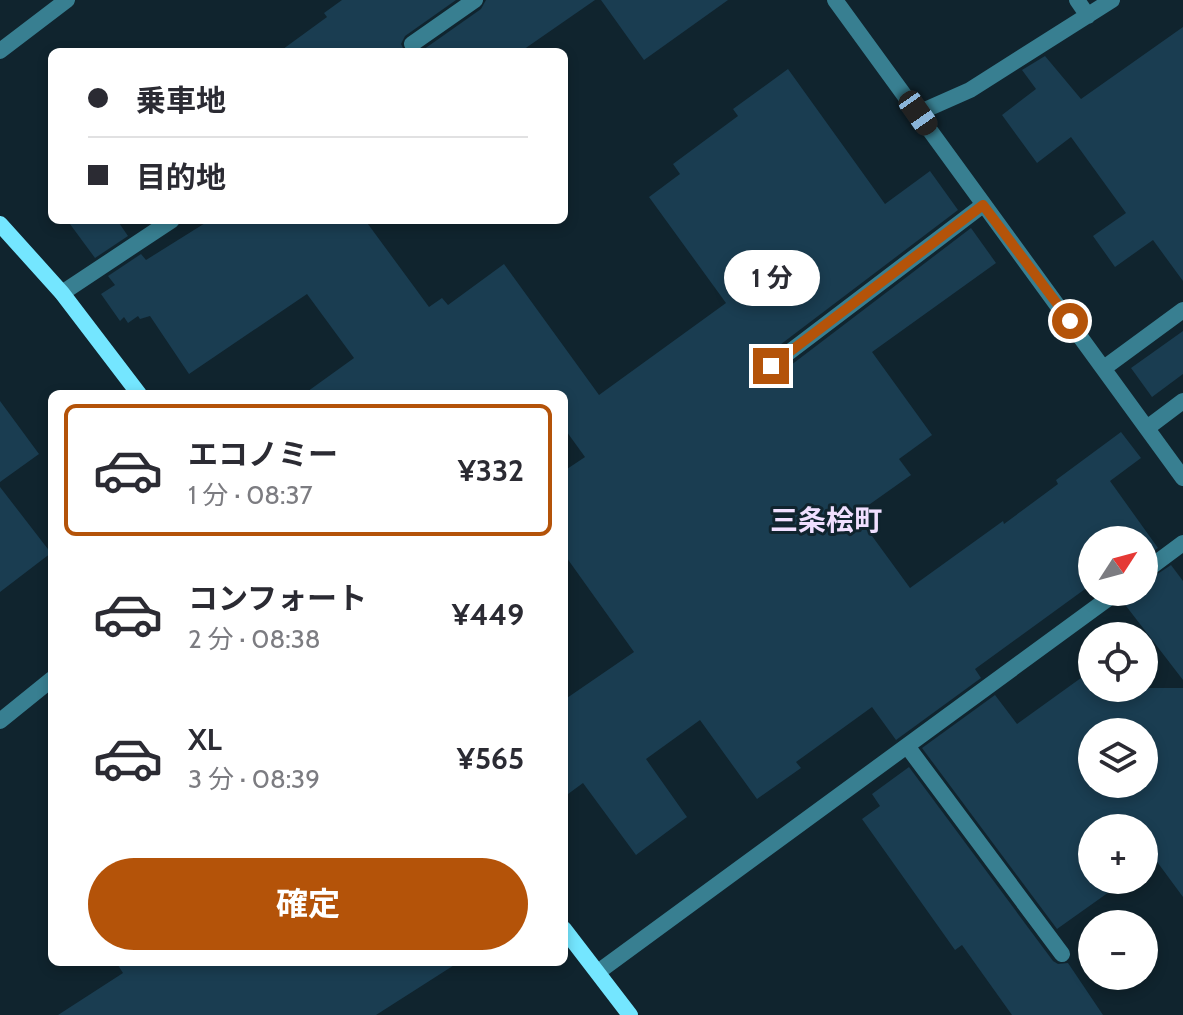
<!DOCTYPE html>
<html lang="ja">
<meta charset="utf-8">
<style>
body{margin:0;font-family:Cabin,"Noto Sans JP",sans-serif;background:#f7f7f7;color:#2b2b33;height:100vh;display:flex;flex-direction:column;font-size:30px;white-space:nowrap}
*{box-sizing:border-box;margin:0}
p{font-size:26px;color:#7c7c81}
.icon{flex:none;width:44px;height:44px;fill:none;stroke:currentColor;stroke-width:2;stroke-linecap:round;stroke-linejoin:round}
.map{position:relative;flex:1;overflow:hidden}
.drawer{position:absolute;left:48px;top:390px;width:520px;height:576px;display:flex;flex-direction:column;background:#fff;border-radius:12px;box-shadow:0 4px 12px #0003}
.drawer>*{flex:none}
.hud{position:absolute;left:48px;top:48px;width:520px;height:176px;border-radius:12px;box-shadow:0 4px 12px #0003;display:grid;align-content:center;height:176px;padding:0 40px;background:#fff}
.needle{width:52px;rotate:54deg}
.tools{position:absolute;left:1078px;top:526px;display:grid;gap:16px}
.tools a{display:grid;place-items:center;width:80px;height:80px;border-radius:50%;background:#fff;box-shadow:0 4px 12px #0003;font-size:40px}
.end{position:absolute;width:36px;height:36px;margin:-18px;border:10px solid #b45309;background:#fff;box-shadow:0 0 0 4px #fff}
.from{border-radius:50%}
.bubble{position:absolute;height:56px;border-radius:28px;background:#fff;box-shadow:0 4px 12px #0003;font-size:26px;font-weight:700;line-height:56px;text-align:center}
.car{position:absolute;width:24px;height:48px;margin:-24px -12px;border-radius:10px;box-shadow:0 0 6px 2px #0007;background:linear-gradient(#222 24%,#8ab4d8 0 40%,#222 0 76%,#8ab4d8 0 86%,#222 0)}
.hud b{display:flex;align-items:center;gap:28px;height:76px;font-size:30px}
.hud b+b{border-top:2px solid #e1e1e2}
.hud i{width:20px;height:20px;background:#2b2b33}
ul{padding:14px 0 0;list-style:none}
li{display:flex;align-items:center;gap:24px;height:132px;margin:0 16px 12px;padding:0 24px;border:4px solid transparent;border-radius:12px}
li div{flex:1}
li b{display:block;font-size:30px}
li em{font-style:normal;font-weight:700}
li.selected{border-color:#b45309}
li>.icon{width:72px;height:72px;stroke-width:1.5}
.action{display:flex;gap:16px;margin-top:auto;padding:16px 40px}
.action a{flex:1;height:92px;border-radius:48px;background:#b45309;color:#fff;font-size:32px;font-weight:700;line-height:92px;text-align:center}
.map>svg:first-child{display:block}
.building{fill:#1a3d51;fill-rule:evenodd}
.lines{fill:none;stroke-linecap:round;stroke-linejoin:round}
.lane{stroke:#387f91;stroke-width:16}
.street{stroke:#387f91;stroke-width:16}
.secondary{stroke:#74e6ff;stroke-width:16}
.route{stroke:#b45309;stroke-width:10}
.labels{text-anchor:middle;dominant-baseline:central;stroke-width:6;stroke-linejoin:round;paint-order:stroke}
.neighbourhood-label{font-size:28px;font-weight:bold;fill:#f0dfff;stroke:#10242e}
</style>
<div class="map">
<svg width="1183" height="1015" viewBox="0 0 1183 1015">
<rect width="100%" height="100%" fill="#10242e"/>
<path class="building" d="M342,0H456L405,36L401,44L405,52H279L327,17L324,13Z
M486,0H595L520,52H420L481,9Z
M601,0H728L644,60Z
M1183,27V281L1153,240L1115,267L1093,236L1126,213L1071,137L1037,163L1002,115L1036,89L1022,70L1045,56L1081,99Z
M788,69L885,204L930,171L958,210L764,357L760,367L763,373L772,377L778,375L971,228L996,263L872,352L932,435L899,459L911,475L856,514L910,588L1003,521L1004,524L1058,484L1056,480L1121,432L1141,458L1110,481L1158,548L1144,558V540H1092V584L975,669L981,678L896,740L872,707L796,762L801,768L757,799L700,720L646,759L687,817L636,855L583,783L564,797V700L634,652L564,554V471L585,457L564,428V394H304L354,358L307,294L189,374L150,316L140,319L138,316L128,323L124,317L120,321L101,294L115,285L108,276L141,254L146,260L210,220H365L429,307L442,298L448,305L504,264L599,395L726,303L649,197L680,174L673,164L738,116L733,109Z
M67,220H117L128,236L95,258Z
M1183,331V374L1152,397L1131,368Z
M0,401L39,454L0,482Z
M0,487L51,553L0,592Z
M1171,565L1183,581V680L1123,602L1128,592H1144V583Z
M1092,670V688H1183V897L1155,859L1144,867V828H1092V880H1126L1057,929L922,748L995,695L1017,724ZM1092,732H1144V784H1092Z
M909,767L1053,961L1058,964L1068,963L1103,1015H1012L962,945L955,950L862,819L880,806L872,794Z
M116,962H459L376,1015H58L123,973Z"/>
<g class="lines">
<path class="lane" d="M771,366L983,205
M0,721L52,679"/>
<path class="street" d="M835,0L1183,478
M1077,0L1088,16
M412,44L475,0
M0,51L67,0
M918,113L970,90L1112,0
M62,293L172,220
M1104,368L1183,310
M1147,428L1183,401
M1144,572L1183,543
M907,746L1062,954
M598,972L1117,592"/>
<path class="secondary" d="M0,224L62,293L139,394
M564,929L630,1015"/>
</g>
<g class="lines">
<path class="route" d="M771,366L983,205L1070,321"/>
</g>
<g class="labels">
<g class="neighbourhood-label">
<text x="826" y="520">三条桧町</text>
</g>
</g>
</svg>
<div class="tools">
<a><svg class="needle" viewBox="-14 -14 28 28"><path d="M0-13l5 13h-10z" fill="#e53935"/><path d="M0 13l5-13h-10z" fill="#7c7c81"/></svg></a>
<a><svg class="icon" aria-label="locate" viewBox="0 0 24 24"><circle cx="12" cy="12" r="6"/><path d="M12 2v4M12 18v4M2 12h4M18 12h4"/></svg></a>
<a><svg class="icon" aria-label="layers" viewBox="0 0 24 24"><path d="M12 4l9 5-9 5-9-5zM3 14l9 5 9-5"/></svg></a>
<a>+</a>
<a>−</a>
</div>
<i class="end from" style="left:1070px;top:321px"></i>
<i class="end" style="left:771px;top:366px"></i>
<div class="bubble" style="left:724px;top:250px;width:96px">1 分</div>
<i class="car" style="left:918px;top:113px;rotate:145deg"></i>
<div class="hud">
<b><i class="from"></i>乗車地</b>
<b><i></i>目的地</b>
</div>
<section class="drawer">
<ul>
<li class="selected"><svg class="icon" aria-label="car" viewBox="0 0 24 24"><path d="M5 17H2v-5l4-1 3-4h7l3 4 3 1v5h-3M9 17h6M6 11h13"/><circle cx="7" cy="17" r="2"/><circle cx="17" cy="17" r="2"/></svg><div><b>エコノミー</b><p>1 分 · 08:37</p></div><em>¥332</em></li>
<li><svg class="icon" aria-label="car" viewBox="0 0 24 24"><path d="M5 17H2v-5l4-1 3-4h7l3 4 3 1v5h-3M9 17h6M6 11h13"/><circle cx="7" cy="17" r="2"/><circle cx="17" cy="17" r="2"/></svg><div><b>コンフォート</b><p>2 分 · 08:38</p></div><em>¥449</em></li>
<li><svg class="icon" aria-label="car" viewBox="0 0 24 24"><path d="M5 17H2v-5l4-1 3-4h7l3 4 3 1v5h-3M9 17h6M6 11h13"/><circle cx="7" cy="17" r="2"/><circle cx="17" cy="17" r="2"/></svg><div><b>XL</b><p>3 分 · 08:39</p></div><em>¥565</em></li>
</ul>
<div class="action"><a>確定</a></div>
</section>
</div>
